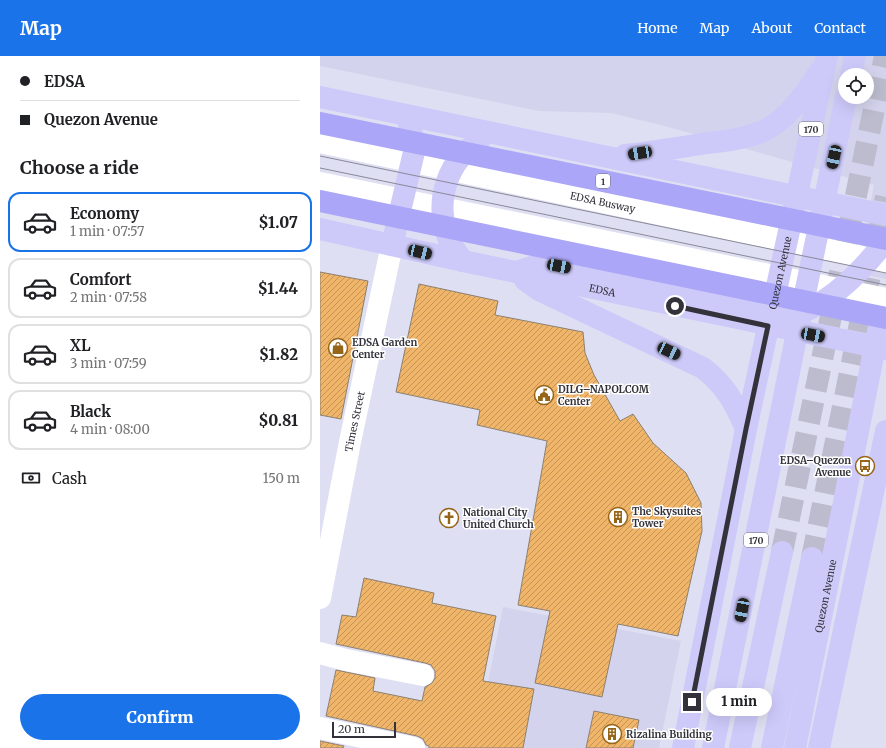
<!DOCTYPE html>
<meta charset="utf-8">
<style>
body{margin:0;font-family:Merriweather,serif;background:#f2f2f2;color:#202124;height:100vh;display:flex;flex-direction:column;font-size:15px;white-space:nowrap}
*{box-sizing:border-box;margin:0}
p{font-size:13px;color:#757577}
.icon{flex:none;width:22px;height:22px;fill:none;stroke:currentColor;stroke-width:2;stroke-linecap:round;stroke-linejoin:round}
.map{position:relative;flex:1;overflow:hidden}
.side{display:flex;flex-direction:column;background:#fff;width:320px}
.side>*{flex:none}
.top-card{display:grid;align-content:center;height:88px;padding:0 20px;background:#fff}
.tools{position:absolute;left:518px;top:12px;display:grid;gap:8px}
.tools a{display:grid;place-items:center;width:36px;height:36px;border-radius:50%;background:#fff;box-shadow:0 4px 16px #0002;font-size:20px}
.scale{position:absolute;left:12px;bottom:10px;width:64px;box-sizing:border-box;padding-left:4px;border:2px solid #33323a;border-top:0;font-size:11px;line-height:14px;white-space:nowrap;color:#33323a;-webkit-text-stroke:3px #fff;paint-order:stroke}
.end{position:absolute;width:18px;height:18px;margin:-9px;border:5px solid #33323a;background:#fff;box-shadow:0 0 0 2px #fff}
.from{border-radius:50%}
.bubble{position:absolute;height:28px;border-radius:14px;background:#fff;box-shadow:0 4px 16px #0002;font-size:13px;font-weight:800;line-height:28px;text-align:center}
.car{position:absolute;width:12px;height:24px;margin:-12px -6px;border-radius:5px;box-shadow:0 0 3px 1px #0007;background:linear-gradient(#222 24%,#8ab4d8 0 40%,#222 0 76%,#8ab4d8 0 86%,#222 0)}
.top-card b{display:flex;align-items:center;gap:14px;height:38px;font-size:15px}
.top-card b+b{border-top:1px solid #e0e0e0}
.top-card i{width:10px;height:10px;background:#202124}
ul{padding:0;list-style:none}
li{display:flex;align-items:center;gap:12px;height:60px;margin:0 8px 6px;padding:0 12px;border:2px solid #e0e0e0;border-radius:12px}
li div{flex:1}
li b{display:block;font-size:15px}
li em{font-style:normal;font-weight:800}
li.selected{border-color:#1a73e8}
li>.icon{width:36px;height:36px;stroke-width:1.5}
h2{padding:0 20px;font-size:18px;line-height:48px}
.pay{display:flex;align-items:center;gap:10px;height:44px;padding:0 20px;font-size:15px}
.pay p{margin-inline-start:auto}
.primary-button{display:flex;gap:8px;margin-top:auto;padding:8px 20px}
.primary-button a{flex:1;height:46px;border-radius:24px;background:#1a73e8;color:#fff;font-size:16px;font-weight:800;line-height:46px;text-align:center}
header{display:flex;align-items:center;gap:24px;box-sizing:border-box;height:56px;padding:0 20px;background:#1a73e8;color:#fff}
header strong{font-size:19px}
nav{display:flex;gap:22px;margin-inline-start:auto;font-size:14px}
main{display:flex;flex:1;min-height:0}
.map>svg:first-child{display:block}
.built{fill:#d3d3ed;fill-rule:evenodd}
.building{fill:url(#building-hatch);stroke:#8c8070}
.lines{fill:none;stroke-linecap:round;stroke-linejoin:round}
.major-tunnel{stroke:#bdbcce;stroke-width:22;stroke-dasharray:22 11;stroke-linecap:butt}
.minor{stroke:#fff;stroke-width:22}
.major{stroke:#cdcafa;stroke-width:22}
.highway{stroke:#aba6f7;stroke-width:22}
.tram{stroke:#898997;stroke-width:1}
.route{stroke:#33323a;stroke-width:5}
.labels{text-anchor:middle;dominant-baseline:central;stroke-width:3;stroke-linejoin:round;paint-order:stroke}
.shield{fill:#fff;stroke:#707075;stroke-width:1}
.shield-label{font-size:9px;font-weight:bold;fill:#33323a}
.street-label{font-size:10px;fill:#33323a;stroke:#fff}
.poi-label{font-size:10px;font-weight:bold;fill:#33323a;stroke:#fff;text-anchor:start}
</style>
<header>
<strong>Map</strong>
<nav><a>Home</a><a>Map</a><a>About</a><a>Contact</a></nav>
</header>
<main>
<section class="side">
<div class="top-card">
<b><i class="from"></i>EDSA</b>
<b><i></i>Quezon Avenue</b>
</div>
<h2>Choose a ride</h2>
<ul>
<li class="selected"><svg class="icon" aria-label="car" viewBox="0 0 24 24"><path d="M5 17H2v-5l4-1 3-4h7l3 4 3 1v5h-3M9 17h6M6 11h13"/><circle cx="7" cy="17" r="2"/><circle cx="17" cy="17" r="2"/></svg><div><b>Economy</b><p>1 min · 07:57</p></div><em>$1.07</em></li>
<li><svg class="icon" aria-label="car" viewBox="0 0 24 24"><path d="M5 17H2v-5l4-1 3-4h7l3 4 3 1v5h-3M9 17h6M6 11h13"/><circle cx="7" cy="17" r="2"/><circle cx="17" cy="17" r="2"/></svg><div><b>Comfort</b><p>2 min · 07:58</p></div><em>$1.44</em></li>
<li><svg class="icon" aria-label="car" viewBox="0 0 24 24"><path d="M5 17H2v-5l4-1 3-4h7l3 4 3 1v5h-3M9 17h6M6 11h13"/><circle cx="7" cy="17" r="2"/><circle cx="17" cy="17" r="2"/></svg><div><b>XL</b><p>3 min · 07:59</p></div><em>$1.82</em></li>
<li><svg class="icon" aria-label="car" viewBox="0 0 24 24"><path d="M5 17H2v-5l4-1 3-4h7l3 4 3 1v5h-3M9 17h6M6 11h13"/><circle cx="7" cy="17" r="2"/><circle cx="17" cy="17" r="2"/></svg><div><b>Black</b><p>4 min · 08:00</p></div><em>$0.81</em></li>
</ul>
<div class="pay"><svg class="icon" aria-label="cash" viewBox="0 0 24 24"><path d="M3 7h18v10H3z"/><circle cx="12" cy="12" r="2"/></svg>Cash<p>150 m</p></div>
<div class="primary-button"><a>Confirm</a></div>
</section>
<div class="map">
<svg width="566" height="692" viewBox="0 0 566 692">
<defs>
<pattern id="building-hatch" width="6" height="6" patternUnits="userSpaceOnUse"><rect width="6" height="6" fill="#f0b568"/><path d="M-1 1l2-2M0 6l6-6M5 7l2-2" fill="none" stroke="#c39457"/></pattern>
</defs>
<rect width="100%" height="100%" fill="#dfdff3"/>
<path class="built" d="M0,0H566V223L536,217L554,129L341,69L290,57L219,55L0,10ZM525,19H547V41H525Z
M183,551L361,585L339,692H155Z"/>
<path class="building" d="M0,216L48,225L21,363L0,359Z
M99,228L178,245L175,259L263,276L265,297L274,319L300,365L313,358L333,387L366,417L381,447L382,475L358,580L298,568L282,641L215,627L230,555L198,549L227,385L157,369L160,354L76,336Z
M44,522L114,537L112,547L176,560L163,625L214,633L203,692H109V690L106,689L103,683L97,680L6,660L16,614L55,622L53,635L102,645L105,631L112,627L115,622V615L111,609L105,607L16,588L22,559L36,561Z
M274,655L319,664L313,692H266Z
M0,685L24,690L23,692H0Z"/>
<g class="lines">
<path class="major-tunnel" d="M462,496L565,0
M492,502L566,141"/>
<g class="minor">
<path id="s1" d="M0,86L566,206"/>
<path d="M0,127L566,243"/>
<path id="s2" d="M0,542L30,386L72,189"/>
<path d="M0,597L26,604L103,619"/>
<path d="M0,672L94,692"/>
</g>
<g class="major">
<path d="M531,19L535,0"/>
<path d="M0,41L566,159"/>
<path d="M305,99C331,96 356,92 381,88C404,85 432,83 452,70C472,57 487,35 500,15"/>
<path id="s3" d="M0,173L143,205L566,293"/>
<path d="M72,189L94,96V84L89,69"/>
<path d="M143,205C136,196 129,187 126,176C116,142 128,104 159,86"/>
<path d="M196,216L224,207L481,257C516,242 543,214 566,184"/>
<path d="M205,224L219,234L383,312C405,329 415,347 426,373"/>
<path id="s4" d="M363,692L426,373L507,0"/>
<path d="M393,692L481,257L526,41"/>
<path d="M420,692L462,496"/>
<path d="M452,692L492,502"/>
<path id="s5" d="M475,692L559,270"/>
<path d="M499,692L566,375"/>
</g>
<path class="highway" d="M0,67L566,183
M0,145L566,262"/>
<path class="tram" d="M0,100L566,217
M0,112L566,229"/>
</g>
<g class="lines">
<path class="route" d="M355,250L448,270L426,373L372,646"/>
</g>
<defs>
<g id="shop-ring" transform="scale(1)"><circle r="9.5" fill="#fff" stroke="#976518" stroke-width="1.5"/><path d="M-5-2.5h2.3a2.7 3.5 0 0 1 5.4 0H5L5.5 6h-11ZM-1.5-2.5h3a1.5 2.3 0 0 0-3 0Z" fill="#976518"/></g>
<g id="civic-ring" transform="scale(1)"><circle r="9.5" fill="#fff" stroke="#976518" stroke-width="1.5"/><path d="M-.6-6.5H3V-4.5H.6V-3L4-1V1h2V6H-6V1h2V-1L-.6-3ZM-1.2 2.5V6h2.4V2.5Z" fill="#976518"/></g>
<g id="bus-ring" transform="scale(1)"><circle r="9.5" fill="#fff" stroke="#976518" stroke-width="1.5"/><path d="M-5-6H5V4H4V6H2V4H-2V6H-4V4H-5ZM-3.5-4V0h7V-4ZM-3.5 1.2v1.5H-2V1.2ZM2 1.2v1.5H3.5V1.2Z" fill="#976518"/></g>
<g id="building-ring" transform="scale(1)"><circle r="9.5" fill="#fff" stroke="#976518" stroke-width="1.5"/><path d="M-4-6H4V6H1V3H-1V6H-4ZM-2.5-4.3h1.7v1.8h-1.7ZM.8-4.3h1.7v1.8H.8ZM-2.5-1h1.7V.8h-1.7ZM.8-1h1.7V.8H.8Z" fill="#976518"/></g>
<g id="church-ring" transform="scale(1)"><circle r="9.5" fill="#fff" stroke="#976518" stroke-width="1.5"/><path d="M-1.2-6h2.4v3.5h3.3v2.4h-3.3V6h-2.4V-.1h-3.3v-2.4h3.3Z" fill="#976518"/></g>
</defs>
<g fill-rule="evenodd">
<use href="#shop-ring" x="18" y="292"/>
<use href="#civic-ring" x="224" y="339"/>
<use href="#bus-ring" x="545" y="410"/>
<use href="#building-ring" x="298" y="461"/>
<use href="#church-ring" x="129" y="462"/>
<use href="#building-ring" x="292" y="678"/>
</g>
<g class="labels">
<g class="shield">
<rect x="479" y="66" width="24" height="14" rx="3"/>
<rect x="276" y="118" width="14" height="14" rx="3"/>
<rect x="424" y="477" width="24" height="14" rx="3"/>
</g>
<g class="shield-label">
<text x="491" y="73">170</text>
<text x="283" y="125">1</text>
<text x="436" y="484">170</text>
</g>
<g class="street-label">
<text stroke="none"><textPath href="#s1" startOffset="289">EDSA Busway</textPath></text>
<text stroke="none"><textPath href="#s4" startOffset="485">Quezon Avenue</textPath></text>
<text stroke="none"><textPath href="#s3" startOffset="289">EDSA</textPath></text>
<text stroke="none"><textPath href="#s2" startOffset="180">Times Street</textPath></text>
<text stroke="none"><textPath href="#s5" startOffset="155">Quezon Avenue</textPath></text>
</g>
<g class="poi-label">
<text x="32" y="286">EDSA Garden<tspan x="32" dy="12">Center</tspan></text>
<text x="238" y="333">DILG–NAPOLCOM<tspan x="238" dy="12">Center</tspan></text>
<text x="531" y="404" text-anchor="end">EDSA–Quezon<tspan x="531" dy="12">Avenue</tspan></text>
<text x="312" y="455">The Skysuites<tspan x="312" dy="12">Tower</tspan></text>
<text x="143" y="456">National City<tspan x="143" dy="12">United Church</tspan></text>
<text x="306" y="678">Rizalina Building</text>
</g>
</g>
</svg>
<div class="tools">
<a><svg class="icon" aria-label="locate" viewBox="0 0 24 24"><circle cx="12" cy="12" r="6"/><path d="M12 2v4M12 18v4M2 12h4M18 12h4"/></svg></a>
</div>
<div class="scale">20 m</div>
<i class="end from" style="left:355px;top:250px"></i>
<i class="end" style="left:372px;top:646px"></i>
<div class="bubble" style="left:386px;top:632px;width:66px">1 min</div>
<i class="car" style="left:320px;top:97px;rotate:261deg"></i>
<i class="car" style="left:514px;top:101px;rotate:192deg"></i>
<i class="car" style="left:100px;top:196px;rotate:103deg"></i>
<i class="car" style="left:239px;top:210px;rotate:101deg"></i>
<i class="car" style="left:493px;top:279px;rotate:101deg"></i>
<i class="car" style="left:349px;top:295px;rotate:115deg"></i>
<i class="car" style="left:422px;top:554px;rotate:191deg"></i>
</div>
</main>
